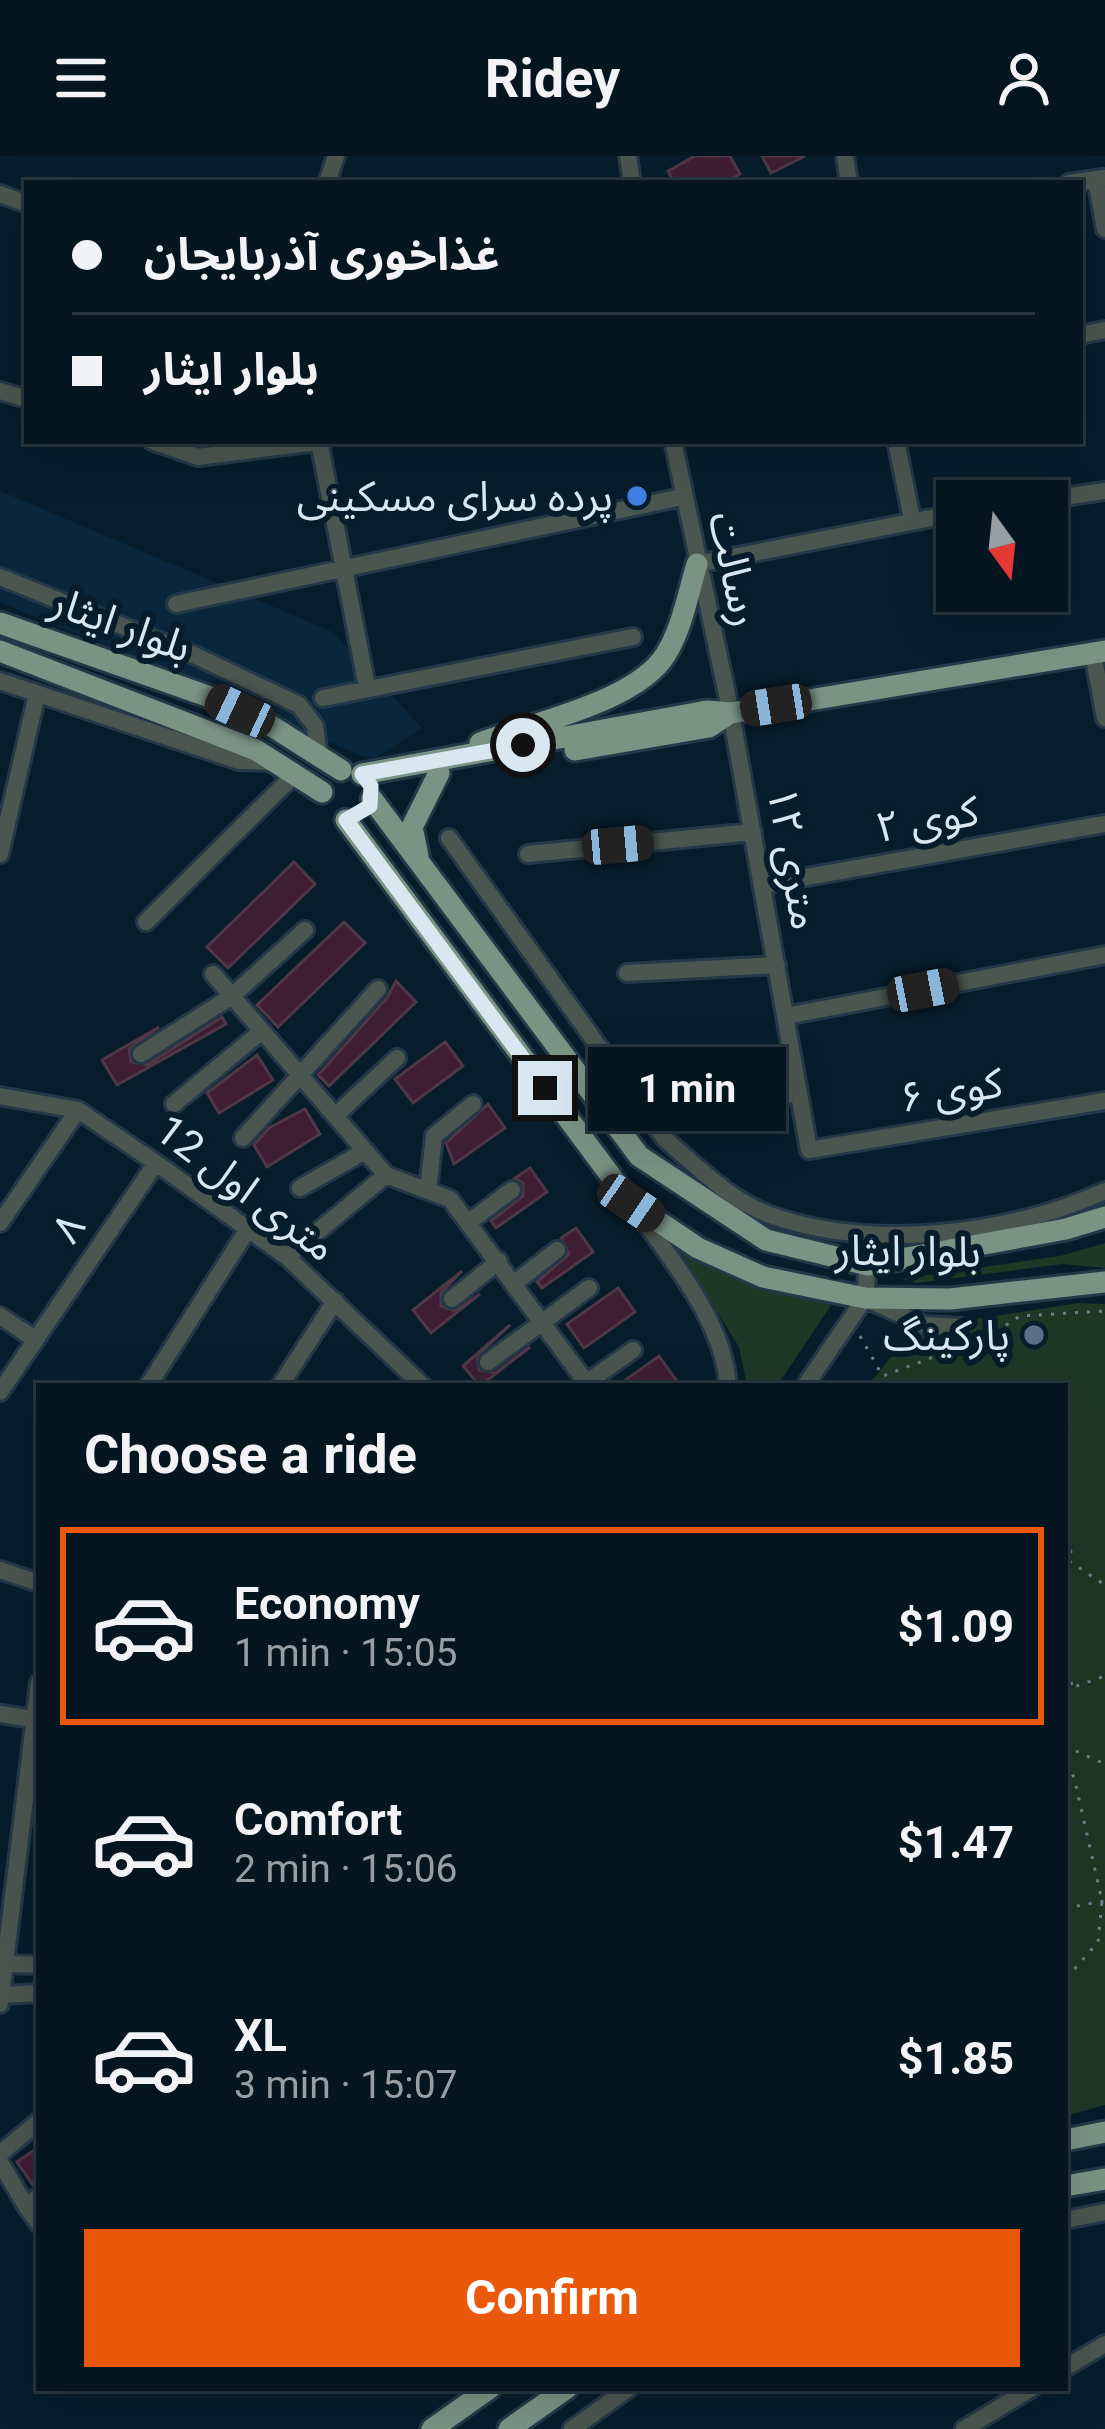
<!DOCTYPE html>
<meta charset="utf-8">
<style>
body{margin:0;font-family:Roboto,"Noto Sans Arabic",sans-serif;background:#0e1f2a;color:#f1f3f6;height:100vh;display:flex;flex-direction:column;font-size:45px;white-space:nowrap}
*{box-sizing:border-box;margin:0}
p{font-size:39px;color:#979fa5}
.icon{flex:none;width:66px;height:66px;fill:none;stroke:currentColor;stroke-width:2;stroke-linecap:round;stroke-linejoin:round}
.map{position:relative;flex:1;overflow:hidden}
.details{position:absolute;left:36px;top:1227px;width:1032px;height:1008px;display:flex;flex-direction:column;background:#051621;border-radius:0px;box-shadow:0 12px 48px #0002,0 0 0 3px #26353f}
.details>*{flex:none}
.hud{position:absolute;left:24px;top:24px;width:1059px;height:264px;border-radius:0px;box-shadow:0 12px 48px #0002,0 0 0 3px #26353f;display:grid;align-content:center;height:264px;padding:0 48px;background:#051621}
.needle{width:78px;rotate:165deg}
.buttons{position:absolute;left:936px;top:324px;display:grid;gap:24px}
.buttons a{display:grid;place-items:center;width:132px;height:132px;border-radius:0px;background:#051621;box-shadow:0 12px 48px #0002,0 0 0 3px #26353f;font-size:60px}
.end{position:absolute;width:54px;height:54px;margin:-27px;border:15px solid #d9e7f1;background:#111;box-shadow:0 0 0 6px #111}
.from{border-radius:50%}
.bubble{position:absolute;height:84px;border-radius:0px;background:#051621;box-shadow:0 12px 48px #0002,0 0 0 3px #26353f;font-size:39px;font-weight:700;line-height:84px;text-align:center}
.car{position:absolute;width:36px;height:72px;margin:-36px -18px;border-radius:15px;box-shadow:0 0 9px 3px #0007;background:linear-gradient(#222 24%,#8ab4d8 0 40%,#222 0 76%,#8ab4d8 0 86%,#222 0)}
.hud b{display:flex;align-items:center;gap:42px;height:114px;font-size:45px}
.hud b+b{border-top:3px solid #26353f}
.hud i{width:30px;height:30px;background:#f1f3f6}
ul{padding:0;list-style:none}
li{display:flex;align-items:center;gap:36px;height:198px;margin:0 24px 18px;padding:0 24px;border:6px solid transparent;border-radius:0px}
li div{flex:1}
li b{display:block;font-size:45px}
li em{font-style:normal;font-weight:700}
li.current{border-color:#ea580c}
li>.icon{width:108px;height:108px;stroke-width:1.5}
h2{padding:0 48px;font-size:54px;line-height:144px}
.primary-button{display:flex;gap:24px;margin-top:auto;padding:24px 48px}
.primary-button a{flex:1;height:138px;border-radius:0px;background:#ea580c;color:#fff;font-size:48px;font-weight:700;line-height:138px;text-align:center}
header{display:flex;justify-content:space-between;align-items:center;height:156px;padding:0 48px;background:#051621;font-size:54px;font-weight:700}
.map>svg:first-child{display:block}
.built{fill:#0a263a}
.green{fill:#1f3725}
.building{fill:#3e1d35;stroke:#4e3746;stroke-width:3}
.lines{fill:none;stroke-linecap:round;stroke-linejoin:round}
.minor-casing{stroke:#243948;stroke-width:22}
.major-casing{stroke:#243948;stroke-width:27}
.path{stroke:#6f818e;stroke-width:3;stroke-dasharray:3 9;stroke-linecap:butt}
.minor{stroke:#4a5650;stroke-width:16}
.major{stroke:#7a9385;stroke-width:21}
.route{stroke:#d9e7f1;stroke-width:15}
.shop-dot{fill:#3f7fe0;stroke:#071d2c;stroke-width:4.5}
.service-dot{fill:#5c6f8a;stroke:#071d2c;stroke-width:4.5}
.labels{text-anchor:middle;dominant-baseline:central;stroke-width:12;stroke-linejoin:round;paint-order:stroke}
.poi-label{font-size:42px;fill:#d9e7f1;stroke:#071d2c;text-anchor:end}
.street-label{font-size:42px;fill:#d9e7f1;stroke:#071d2c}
</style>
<header><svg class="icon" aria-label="menu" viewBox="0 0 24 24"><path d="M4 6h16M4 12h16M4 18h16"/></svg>Ridey<svg class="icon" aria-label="person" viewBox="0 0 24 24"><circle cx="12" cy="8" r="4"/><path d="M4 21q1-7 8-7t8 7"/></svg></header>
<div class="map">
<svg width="1105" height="2273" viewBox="0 0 1105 2273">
<rect width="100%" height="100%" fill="#071d2c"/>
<path class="built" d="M0,335L333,476L422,572L372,604L0,446Z"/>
<path class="green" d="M675,1087L765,1133L831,1149L777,1230H747L739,1191Z
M1105,1087V1112L1063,1108L917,1127L901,1123L1060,1100Z
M1078,1147L1105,1148V1949L1065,1960V1230H868L900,1189L956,1166Z"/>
<path class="building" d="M695,0H730L740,18L724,27H674L668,15Z
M762,0H805L771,17Z
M294,706L315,728L228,812L207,791Z
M344,766L365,787L278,871L257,849Z
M396,825L416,846L329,930L318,919L387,842Z
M222,861L226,868L117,929L102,904L159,871L129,893L131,906L147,909Z
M445,886L463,910L413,947L395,923Z
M257,899L273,924L219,957L207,937Z
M488,948L505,972L454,1008L446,987Z
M305,953L320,978L267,1011L254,989L269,972Z
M530,1012L547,1036L496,1072L491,1065L523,1040V1027L515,1022Z
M576,1072L593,1096L542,1132L537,1126L569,1098L561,1082Z
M462,1115L441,1137V1150L455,1155L480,1138L431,1177L413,1154Z
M618,1132L635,1156L584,1192L567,1168Z
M510,1169L477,1200L479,1214L495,1217L530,1191L480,1230L463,1210Z
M659,1200L676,1224L668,1230H617Z
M39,1991V2027L33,2029L17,2006Z"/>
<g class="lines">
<g class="minor-casing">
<path id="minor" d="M628,0L632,27
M845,0L849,27
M1096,23L1105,73
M327,27L336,0
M1069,27L1104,22
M0,38L27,48
M1080,179L1105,174
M0,235L27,243
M152,285L198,301L324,285
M319,285L367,531
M673,285L731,557L809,994L1105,945
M896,285L912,363
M1038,345L1105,335
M697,408L957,357
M0,421L192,498L299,549L315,570L319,601
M176,448L682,341
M1093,497L1105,562
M0,525L239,605L274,606
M323,542L633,481
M449,682L665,983C696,1010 731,1045 770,1059C871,1095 1008,1079 1105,1035
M0,698L37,538
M528,698L753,676
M762,729L1104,668
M146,766L295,618
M627,817L777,809
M213,818L386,1019
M786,860L1105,799
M141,898L232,840L305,774
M0,940L78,954L156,1007L287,1101L423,1230
M694,943L799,938
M174,948L262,875
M335,960L397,902
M243,982L378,833
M300,1032L365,995
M428,1034L434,980L473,948
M635,1052C671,1104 724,1165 728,1230
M469,1066L512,1034
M0,1067L78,954
M287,1101L386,1019L450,1043L589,1230
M516,1126L557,1094
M452,1143L499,1105
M871,1145L924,1169L961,1171
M0,1160L36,1184
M488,1206L589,1132
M148,1230L248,1073
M280,1230L335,1145
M582,1230L633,1194
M805,1230L865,1142L868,1109
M0,1236L156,1007
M0,1414L39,1427
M0,1558L33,1563
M9,1808L39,1809
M3,1839L39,1837
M0,1848L39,1527
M0,1998L39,1965
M0,2006L26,2050
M39,2040L26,2050L39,2068
M1065,2064L1105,2056
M1065,2212L1105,2188
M572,2273L629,2232
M964,2273L1032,2232"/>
</g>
<g class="major-casing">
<path id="major" d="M0,467L210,541L270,569L341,614
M0,495L256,594L322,636
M480,587C532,567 637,546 666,498C682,472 688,438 697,408
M575,594L709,571L730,557
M362,618L707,555L731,557L1105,495
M372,643L639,1000L766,1084L868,1109L1066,1073L1105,1061
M346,664L631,1047L698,1092L763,1121L865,1142L950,1143L1105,1126
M418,700L412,671L439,617
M1065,1984L1105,1976
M1065,2030L1105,2023
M432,2273L490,2232
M509,2273L567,2232"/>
</g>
<path class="path" d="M860,1180L882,1219
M879,1230L883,1220L989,1180L1020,1160L1105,1155
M1065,1383L1071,1396L1065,1407
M1069,1405L1105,1429
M1065,1503L1072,1530
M1065,1534L1105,1520
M1065,1590L1105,1608
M1065,1609L1074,1621L1102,1745L1098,1786L1065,1824
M1065,1752L1105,1745"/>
<use href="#minor" class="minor"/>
<use href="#major" class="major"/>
</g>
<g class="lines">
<path class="route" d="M523,589L362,618L371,630L370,650L346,664L545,932"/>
</g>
<circle class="shop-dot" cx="637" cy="340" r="12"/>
<circle class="service-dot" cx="1034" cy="1179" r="12"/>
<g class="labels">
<g class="poi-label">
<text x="613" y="340">پرده سرای مسکینی</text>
<text x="1010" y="1179">پارکینگ</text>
</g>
<g class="street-label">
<text transform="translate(735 413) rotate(78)">رسالت</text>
<text transform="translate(121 468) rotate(20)">بلوار ایثار</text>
<text transform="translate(927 663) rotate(-10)">کوی ۲</text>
<text transform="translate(794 702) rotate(80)">۱۲ متری</text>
<text transform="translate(951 934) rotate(-9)">کوی ۶</text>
<text transform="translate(246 1032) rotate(37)">12 متری اول</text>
<text transform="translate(68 1072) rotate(-56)">۸</text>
<text transform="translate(908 1095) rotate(1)">بلوار ایثار</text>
</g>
</g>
</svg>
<div class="buttons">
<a><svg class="needle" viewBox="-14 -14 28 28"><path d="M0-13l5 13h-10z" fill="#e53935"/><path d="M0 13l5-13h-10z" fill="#979fa5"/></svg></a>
</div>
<i class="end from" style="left:523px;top:589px"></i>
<i class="end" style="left:545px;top:932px"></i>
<div class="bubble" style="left:588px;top:891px;width:198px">1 min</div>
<i class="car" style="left:776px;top:549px;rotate:261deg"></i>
<i class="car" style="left:240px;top:555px;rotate:295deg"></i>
<i class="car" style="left:618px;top:689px;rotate:85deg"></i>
<i class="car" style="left:923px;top:834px;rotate:79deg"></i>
<i class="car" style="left:631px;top:1047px;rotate:124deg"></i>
<div class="hud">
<b><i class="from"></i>غذاخوری آذربایجان</b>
<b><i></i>بلوار ایثار</b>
</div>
<section class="details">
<h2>Choose a ride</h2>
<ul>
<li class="current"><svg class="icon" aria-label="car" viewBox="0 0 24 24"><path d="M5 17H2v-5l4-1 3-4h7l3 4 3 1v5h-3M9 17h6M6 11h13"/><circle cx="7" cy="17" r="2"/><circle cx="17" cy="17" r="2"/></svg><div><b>Economy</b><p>1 min · 15:05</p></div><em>$1.09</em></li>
<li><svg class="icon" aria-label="car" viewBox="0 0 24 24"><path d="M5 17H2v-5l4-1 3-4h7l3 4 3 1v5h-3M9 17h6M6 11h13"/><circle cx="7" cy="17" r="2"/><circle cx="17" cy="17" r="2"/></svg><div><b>Comfort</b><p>2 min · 15:06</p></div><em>$1.47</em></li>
<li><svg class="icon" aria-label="car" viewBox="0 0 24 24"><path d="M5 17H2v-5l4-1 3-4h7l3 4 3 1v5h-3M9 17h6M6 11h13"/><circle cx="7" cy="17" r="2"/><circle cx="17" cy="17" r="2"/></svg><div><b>XL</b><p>3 min · 15:07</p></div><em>$1.85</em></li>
</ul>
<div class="primary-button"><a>Confirm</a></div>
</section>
</div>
